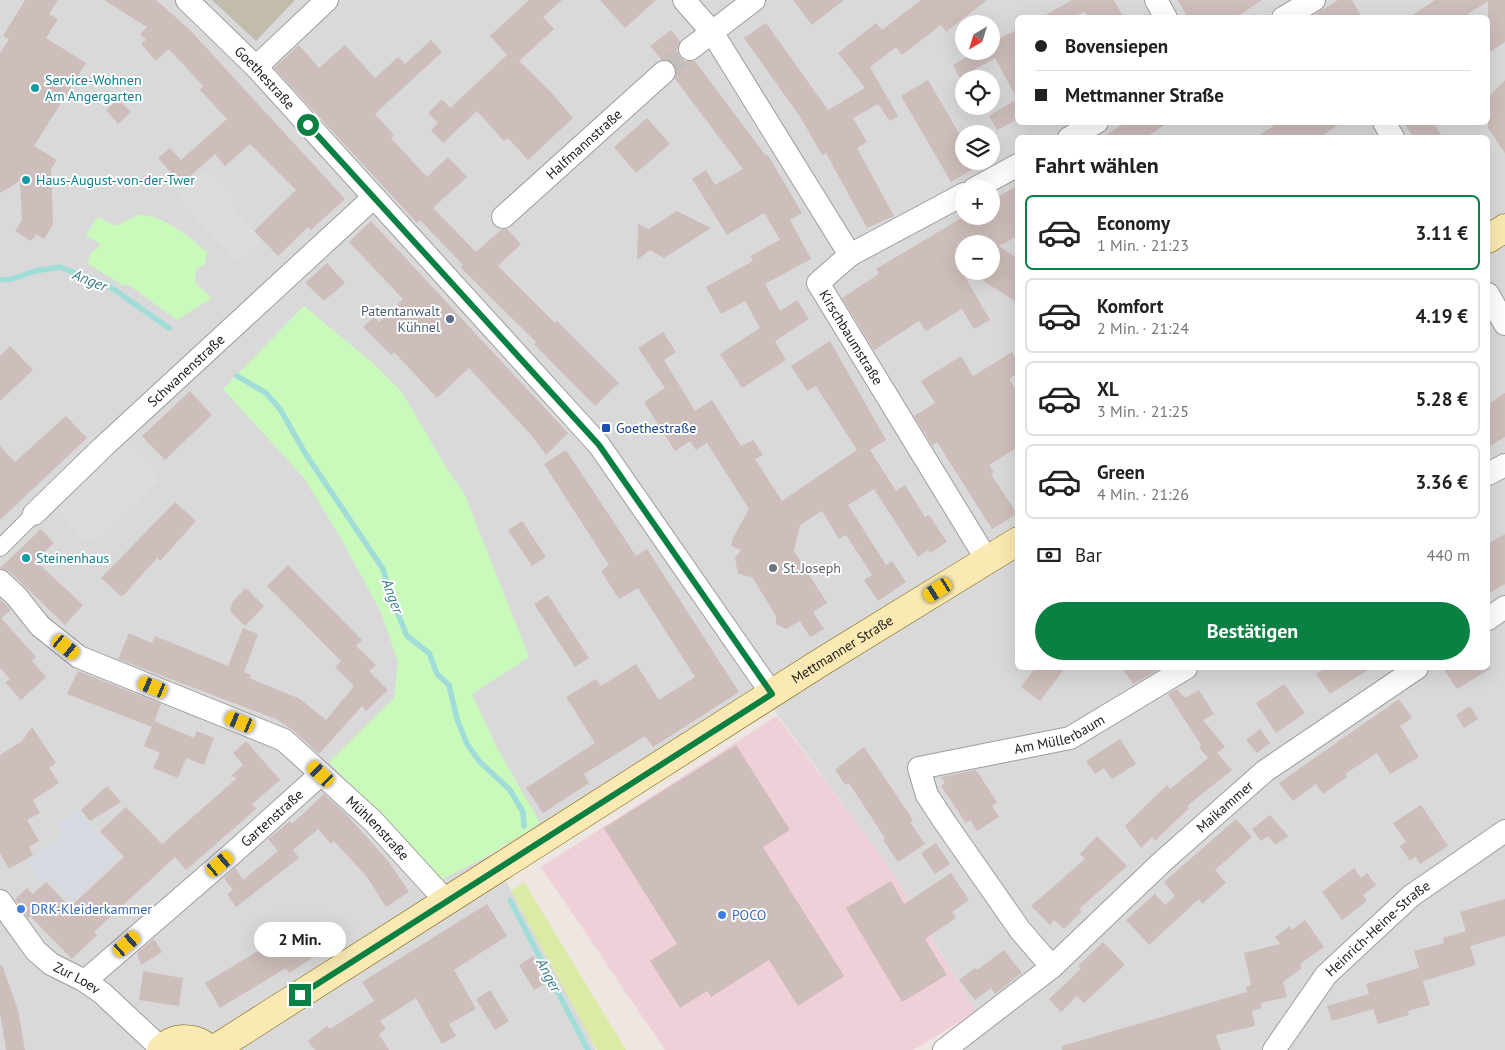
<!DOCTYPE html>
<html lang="de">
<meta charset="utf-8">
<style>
body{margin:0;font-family:"PT Sans",sans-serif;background:#f2f2f2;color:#222;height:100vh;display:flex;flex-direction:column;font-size:19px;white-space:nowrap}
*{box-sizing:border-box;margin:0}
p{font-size:16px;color:#767676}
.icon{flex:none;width:28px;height:28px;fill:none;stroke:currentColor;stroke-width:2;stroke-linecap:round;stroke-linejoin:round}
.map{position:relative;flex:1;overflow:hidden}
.sheet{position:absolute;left:1015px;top:135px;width:475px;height:535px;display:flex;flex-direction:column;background:#fff;border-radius:8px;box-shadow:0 5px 20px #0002}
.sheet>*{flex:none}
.hud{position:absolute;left:1015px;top:15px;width:475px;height:110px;border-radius:8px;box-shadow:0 5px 20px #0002;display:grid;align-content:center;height:110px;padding:0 20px;background:#fff}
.needle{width:32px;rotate:218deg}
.tools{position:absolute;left:955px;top:15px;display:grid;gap:10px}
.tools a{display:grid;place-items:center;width:45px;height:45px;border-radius:50%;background:#fff;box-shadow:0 5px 20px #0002;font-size:25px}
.end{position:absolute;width:22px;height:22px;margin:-11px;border:6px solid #0b8043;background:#fff;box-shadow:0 0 0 2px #fff}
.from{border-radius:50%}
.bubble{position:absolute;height:35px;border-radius:18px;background:#fff;box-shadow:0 5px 20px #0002;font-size:16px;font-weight:700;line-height:35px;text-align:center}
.car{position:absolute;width:15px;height:30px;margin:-15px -8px;border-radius:6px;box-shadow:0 0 4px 1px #0007;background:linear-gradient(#f5c518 24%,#345 0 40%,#f5c518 0 76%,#345 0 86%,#f5c518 0)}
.hud b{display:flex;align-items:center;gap:18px;height:48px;font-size:19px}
.hud b+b{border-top:1px solid #e0e0e0}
.hud i{width:12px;height:12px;background:#222}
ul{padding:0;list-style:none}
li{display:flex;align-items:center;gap:15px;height:75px;margin:0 10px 8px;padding:0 10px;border:2px solid #e0e0e0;border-radius:8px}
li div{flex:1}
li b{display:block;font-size:19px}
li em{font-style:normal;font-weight:700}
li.current{border-color:#0b8043}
li>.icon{width:45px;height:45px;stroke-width:1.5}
h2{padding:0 20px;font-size:22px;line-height:60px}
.pay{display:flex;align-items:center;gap:12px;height:55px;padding:0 20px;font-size:19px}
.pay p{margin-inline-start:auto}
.action{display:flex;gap:10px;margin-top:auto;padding:10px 20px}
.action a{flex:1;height:58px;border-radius:30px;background:#0b8043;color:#fff;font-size:20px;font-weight:700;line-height:58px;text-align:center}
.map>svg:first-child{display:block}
.residential{fill:#dad9d9;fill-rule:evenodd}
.commercial{fill:#efcfd8}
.construction{fill:#c2bcad}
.grass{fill:#dbeaa5}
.park{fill:#c9fabc}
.parking{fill:#dcdcdc}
.plaza{fill:#d5dae3}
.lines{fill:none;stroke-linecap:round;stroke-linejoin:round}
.stream{stroke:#a0ddd9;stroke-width:5.5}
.building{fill:#cdbdbb}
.minor-tunnel{stroke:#c4beba;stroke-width:22;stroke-dasharray:22 11;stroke-linecap:butt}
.pedestrian-casing{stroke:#9d9d9d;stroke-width:18}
.minor-casing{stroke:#9d9d9d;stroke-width:24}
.secondary-casing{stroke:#735e03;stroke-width:29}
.pedestrian{stroke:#fff;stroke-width:16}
.minor{stroke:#fff;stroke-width:22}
.secondary{stroke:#fae9b2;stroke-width:28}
.route{stroke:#0b8043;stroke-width:6}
.culture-dot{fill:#0f9aa8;stroke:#fff;stroke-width:2}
.service-dot{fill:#5c6f8a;stroke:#fff;stroke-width:2}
.transit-dot{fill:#1a4fb4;stroke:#fff;stroke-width:2}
.worship-dot{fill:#6b7280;stroke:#fff;stroke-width:2}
.shop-dot{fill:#3f7fe0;stroke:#fff;stroke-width:2}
.labels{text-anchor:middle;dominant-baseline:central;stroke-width:4;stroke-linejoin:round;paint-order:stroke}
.street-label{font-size:14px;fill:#1c1c1c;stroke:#fff}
.culture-label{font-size:14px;fill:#0d838f;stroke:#fff;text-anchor:start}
.service-label{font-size:14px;fill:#4e5e75;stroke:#fff;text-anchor:end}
.transit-label{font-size:14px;fill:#164399;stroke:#fff;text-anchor:start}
.worship-label{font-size:14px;fill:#5b616d;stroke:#fff;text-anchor:start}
.shop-label{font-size:14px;fill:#366cbe;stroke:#fff;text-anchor:start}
.water-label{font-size:15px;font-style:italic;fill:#3c7d8e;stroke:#fff}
</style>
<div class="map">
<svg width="1505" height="1050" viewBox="0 0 1505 1050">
<rect width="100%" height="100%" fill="#eee6e1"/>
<path class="residential" d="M0,0H1505V1050H963L985,1033L976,1011L889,867L758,688L491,854L586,1029L595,1050H0ZM1018,18H1488V122H1018ZM964,24H991V51H964ZM964,79H991V106H964ZM964,134H991V161H964ZM1018,138H1488V668H1018ZM964,189H991V216H964ZM964,244H991V271H964Z"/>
<path class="commercial" d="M777,716L889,867L976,1012L913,1050H665L541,867Z"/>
<path class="construction" d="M212,0H295L256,41Z"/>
<path class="grass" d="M524,882L626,1050H597L511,891Z"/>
<path class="park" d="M138,215C163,214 188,236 207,252L205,264L196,270L195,283L212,298L177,320L129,285H123L88,264L90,254L101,245L86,235L98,217L115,226Z
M304,306L375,365L402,392L447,469L465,495L529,657L472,694L496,746L540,823L491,854L441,880L329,762L394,698L398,662L381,612L340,537L304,478L223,389Z"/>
<path class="parking" d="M206,169L236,199L230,205L262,239L238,262L177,198Z
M124,439L160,479L101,536L92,541L82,538L55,507Z"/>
<path class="plaza" d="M75,809L118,856L71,899L49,876L41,882L26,861L54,843L63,833L58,821L69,818Z"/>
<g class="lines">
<path class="stream" d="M0,280L12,279L35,271L60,267L109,286L169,328
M237,376L266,393L280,409L305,453L383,569L393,602L407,636L429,653L437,674L449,685L457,719L467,744L479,761L510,790L523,812L524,826
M510,900L588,1050"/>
</g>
<path class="building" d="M25,0H58L49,14L58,19L46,38L86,63L34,146L57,160L51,169L53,225L44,239L36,234L31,241L15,231L22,220L20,181L0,193V53L9,39L3,36Z
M104,0H156L190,30L345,199L311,230L308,227L278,256L254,231L296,190L250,144L225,166L215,154L181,184L158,158L170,148L181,160L227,119L200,90L203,86L169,49L156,61L141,44L146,40L140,34L147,27Z
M529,0H562L543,17L554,29L519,61L550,91L573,118L528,160L508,138L504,141L477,111L443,143L431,130L438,123L428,113L442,99L450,108L507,55L490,36Z
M600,0H656L625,28Z
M793,0H844L812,25Z
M921,0H987L946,32L941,25L902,55L896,47L870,67L898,116L890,121L878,104L853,118L867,142L857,148L894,216L867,228L826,153L822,155L801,118L744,38L766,23L828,110L865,88L838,53L876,23L882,30Z
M1072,0H1114L1124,18H1089L1085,11L1072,18H1040Z
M1178,0H1262L1235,18H1188Z
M1338,0H1352L1362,18H1310Z
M1435,0H1505V42L1488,53V1L1462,18H1408Z
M1018,29V119L997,130L989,116L1017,99L995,58L960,78L953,65L977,51H991V43Z
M671,30L680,41L677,50L680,57L685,61H695L766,156L768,155L802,213L790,220L811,259L765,284L780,311L797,300L809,319L775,341L786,360L742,388L720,354L760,328L745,301L721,314L706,287L753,261L750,256L780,240L764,213L727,235L692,179L706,170L715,185L743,169L675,79L677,70L674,64L668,59H661L650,46Z
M431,40L442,52L375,114L394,135L391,138L427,177L448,157L467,177L433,208L476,252L501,230L507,229L521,244L498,266L555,323L557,321L619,383L595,406L534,344L536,342L460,267L463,265L420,220L417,223L274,68L299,45L319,68L345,45L375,78L398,57L405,64Z
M928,80L964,142V161H987L951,182L901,96Z
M1505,80V153L1488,128V98Z
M118,99L131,112L118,124L106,110Z
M647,118L670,144L636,173L614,147Z
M1126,122H1169L1145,138H1102Z
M1279,122H1342L1319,138H1255Z
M1404,122H1433L1443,138H1413Z
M1018,185V236L999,246L1018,259V303L968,271H991V244H964V268L958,265L990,320L974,329L962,309L926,331L919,321L874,350L842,298L879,274L876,269L965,216H991V201Z
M677,211L711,228L664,258L650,250L637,260L638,224L649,229Z
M371,221L568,433L546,455L532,436L469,368L437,398L394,352L391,355L363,327L374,317L379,322L403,299L349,242Z
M327,263L345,283L324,301L305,283Z
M663,332L676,352L664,360L695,411L712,400L741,446L753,440L763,455L755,459L782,501L857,450L816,386L807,391L791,366L830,341L886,440L870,450L896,491L905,485L925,517L929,515L947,542L930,553L928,550L918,557L874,489L848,505L886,565L892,561L906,582L878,601L864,580L872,575L846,535L839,539L822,511L800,525L794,551L827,603L813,612L824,629L810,637L800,621L786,629L776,624V616L752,577L738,574L735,558L741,550L731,546L733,538L749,509L707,443L696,450L690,441L675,451L644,402L665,388L638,348Z
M10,346L33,370L0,401V356Z
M1012,352L1018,361V373L1009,379L1018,393V447L989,465L994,472L991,474L1017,514L992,529L937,442L932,445L914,416L935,403L921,381L961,356L973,376Z
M190,391L212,415L165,460L142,436Z
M1505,393V437L1488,447V404Z
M66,416L87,438L0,520V446L15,462Z
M566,450L636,556L647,549L739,692L653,747L645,736L584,774L589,783L543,813L526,788L595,743L566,697L596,679L601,686L636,664L659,700L695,677L638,588L619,599L601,571L609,565L544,464Z
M175,502L196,521L160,561L157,558L122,597L101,578Z
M522,521L546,557L532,566L508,530Z
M41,529L54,543L40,556L45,561L40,565L83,605L65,625L9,571L0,568Z
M1505,534V584L1488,594V544Z
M288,565L362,640L356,646L376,665L369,671L388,690L366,711L362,706L319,754L293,730L276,719L118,659L129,633L152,643L155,636L228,666L243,628L258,634L244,672L251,675L249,678L300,699L326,720L354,686L335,667L341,661L267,586Z
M246,588L264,606L245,626L230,611L233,601Z
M548,595L589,658L575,667L534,604Z
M0,599L11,610L1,618L36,657L32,661L46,677L21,700L5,682L10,679L0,668Z
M1035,668H1065L1040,701L1021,687Z
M1122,668H1161L1133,684Z
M1326,668H1371L1330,694L1316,674Z
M1443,668H1492L1457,689Z
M78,671L161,704L152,727L67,694Z
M1284,684L1305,713L1276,733L1256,703Z
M1177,689L1185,698L1199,690L1214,714L1203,720L1225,747L1217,753L1232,770L1187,806L1189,808L1155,841L1152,837L1141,848L1125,826L1167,785L1170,789L1208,758L1199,747L1201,745L1168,694Z
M1399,699L1412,718L1400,726L1419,757L1390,774L1377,753L1345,774L1347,777L1323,794L1316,784L1293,801L1279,783Z
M1470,706L1478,719L1464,728L1456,715Z
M154,721L194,738L197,731L214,738L204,765L186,758L178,778L153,768L160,753L144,746Z
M32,727L56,763L49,768L59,783L33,800L40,813L27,820L39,841L29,847L33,855L9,869L0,853V755L22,741Z
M1260,729L1270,743L1257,753L1246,740Z
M1120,739L1136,764L1112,779L1104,768L1095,774L1086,761Z
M246,741L280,780L252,804L256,809L186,870L175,857L94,932L97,935L72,959L30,916L28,918L15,899L27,888L33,894L46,882L70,907L124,857L100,831L126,807L162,844L237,778L231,776L243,765L233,753Z
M736,745L790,830L763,847L844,976L798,1006L769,960L711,997L707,991L680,1008L650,961L677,944L604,828Z
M864,747L913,820L910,822L925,844L898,862L883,840L885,838L849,783L845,785L835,770Z
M976,770L997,802L992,806L999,817L977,831L970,820L966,823L941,786L945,783L941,777Z
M107,786L121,802L90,821L81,810Z
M324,794L346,814L389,862L409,892L386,907L367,877L334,841L331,844L318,829L293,850L299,858L236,907L227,894L233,890L224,878L235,868L243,880L278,851L268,839L290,821L292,824Z
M1421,805L1448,846L1420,864L1416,857L1410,861L1400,846L1406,842L1393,823Z
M1270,815L1288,836L1275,845L1268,836L1261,841L1252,829Z
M1236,819L1252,837L1215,870L1226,883L1202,904L1199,899L1149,945L1126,920L1155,894L1165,905L1175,896L1164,882Z
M1097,836L1127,866L1079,909L1082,911L1064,929L1054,920L1050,925L1031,906L1085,859L1080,854Z
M936,843L950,864L935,874L921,853Z
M1354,868L1361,878L1367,873L1376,885L1363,895L1367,901L1342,920L1322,892Z
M951,873L969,900L952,912L956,918L925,939L947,975L902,1002L846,908L891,881L904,904Z
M1505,899V936L1470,946L1476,965L1423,981L1414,951L1444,943L1443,938L1466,931L1460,912Z
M487,904L507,936L454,970L476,1009L449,1024L456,1036L442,1044L416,998L380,1021L386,1029L379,1034L389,1050H315L308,1041L327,1026L330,1029L374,1001L362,982Z
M1305,920L1324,947L1300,964L1302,968L1283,982L1287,997L1260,1003L1262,1008L1252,1011L1255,1026L1216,1035L1221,1050H1062V1046L1247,992L1246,987L1251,985L1244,953L1280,944L1275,937L1290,926L1292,930Z
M329,924L340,940L289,973L286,968L220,1008L205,983L263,948L266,954L308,926L314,934Z
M154,939L162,952L141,965L137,953Z
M1103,942L1125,965L1084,1003L1077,996L1061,1012L1049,999L1081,969L1078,966Z
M1004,950L1022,973L995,994L991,988L975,1000L959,980L975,968L977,970Z
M533,956L548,982L534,990L519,965Z
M2,965L18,1010L25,1050H6L0,1013V966Z
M1419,968L1430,1005L1408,1011L1409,1015L1378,1024L1373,1009L1332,1021L1327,1006L1369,994L1366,984Z
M143,971L183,978L179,1006L139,1000Z
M490,990L509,1021L495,1030L476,999Z"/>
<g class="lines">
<path class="minor-tunnel" d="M664,72L690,49"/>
<g class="pedestrian-casing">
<path id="pedestrian" d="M0,548L34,514"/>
</g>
<g class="minor-casing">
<g id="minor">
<path id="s1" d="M187,0L256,67L599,445L772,694"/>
<path id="s2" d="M684,0L712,32L850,255L818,283L987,560"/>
<path d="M1156,0L1166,18"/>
<path d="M1283,18L1314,0"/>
<path d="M690,49L754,0"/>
<path d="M256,67L327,0"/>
<path d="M1384,122L1393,138"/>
<path d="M1069,138L1097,122"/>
<path d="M974,189L1018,165"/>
<path id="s3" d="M503,217L664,72"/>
<path d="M850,255L964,194"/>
<path d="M1488,294L1505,324"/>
<path d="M1488,474L1505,465"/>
<path id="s4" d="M34,514L103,447L374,197"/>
<path id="s5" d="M0,581L17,597L40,626L79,657L284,740L373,821L446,901"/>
<path d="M1488,619L1505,607"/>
<path id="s6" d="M0,901L36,951L51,964L85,981L102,993L162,1049"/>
<path id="s7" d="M1052,967L1020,930L944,821L927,795L919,768L1070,738L1186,668"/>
<path id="s8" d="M85,981L233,853L321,774"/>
<path id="s9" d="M944,1050L1052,967L1163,861L1265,771L1417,668"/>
<path id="s10" d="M1274,1050L1326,975L1411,896L1505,831"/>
</g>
</g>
<g class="secondary-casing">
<g id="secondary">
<path d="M1488,239L1505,228"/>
<path d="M161,1050C174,1035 197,1036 210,1050"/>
<path id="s11" d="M213,1050L818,664L1018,541"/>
</g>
</g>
<use href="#pedestrian" class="pedestrian"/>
<use href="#minor" class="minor"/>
<use href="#secondary" class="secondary"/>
</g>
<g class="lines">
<path class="route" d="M300,995L772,694L599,445L308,125"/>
</g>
<g class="culture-dot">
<circle cx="35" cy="88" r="5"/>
<circle cx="26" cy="180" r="5"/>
<circle cx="26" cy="558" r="5"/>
</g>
<circle class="service-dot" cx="450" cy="319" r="5"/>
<rect class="transit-dot" x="601" y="423" width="10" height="10" rx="2.5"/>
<circle class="worship-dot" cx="773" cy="568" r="5"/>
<g class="shop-dot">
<circle cx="21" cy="909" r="5"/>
<circle cx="722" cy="915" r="5"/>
</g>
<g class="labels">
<g class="street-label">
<text stroke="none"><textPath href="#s1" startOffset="110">Goethestraße</textPath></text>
<text stroke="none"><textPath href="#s3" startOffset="109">Halfmannstraße</textPath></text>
<text stroke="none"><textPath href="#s2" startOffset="411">Kirschbaumstraße</textPath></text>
<text stroke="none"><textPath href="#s4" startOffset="209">Schwanenstraße</textPath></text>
<text stroke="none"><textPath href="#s11" startOffset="746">Mettmanner Straße</textPath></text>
<text stroke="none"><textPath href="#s7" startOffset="386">Am Müllerbaum</textPath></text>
<text stroke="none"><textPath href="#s9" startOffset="372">Maikammer</textPath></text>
<text stroke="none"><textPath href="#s8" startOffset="248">Gartenstraße</textPath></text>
<text stroke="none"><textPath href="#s5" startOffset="460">Mühlenstraße</textPath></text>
<text stroke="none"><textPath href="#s10" startOffset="161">Heinrich-Heine-Straße</textPath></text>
<text stroke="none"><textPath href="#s6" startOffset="111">Zur Loev</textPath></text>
</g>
<g class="culture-label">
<text x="45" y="80">Service-Wohnen<tspan x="45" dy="16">Am Angergarten</tspan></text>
<text x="36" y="180">Haus-August-von-der-Twer</text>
<text x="36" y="558">Steinenhaus</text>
</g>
<g class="service-label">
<text x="440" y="311">Patentanwalt<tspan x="440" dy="16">Kühnel</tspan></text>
</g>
<g class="transit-label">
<text x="616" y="428">Goethestraße</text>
</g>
<g class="worship-label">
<text x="783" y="568">St. Joseph</text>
</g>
<g class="shop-label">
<text x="31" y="909">DRK-Kleiderkammer</text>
<text x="732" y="915">POCO</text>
</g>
<g class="water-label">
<text transform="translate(90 280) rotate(22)">Anger</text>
<text transform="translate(393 596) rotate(70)">Anger</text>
<text transform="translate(549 975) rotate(62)">Anger</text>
</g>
</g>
</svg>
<div class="tools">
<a><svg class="needle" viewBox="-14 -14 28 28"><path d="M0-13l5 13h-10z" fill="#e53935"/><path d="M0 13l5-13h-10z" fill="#767676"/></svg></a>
<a><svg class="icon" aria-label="locate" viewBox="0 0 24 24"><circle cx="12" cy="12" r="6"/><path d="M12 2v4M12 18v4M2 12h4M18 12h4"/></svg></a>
<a><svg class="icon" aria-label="layers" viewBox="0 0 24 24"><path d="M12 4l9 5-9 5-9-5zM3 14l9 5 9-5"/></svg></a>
<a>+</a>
<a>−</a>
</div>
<i class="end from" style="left:308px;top:125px"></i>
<i class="end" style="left:300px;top:995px"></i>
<div class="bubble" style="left:254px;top:922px;width:92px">2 Min.</div>
<i class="car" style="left:938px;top:590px;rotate:238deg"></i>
<i class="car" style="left:66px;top:647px;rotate:129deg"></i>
<i class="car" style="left:153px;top:687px;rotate:292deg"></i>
<i class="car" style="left:240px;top:722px;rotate:292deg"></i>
<i class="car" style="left:321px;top:774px;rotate:313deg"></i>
<i class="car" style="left:220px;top:864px;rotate:50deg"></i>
<i class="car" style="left:127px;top:944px;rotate:49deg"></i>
<div class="hud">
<b><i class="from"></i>Bovensiepen</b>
<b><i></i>Mettmanner Straße</b>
</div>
<section class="sheet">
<h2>Fahrt wählen</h2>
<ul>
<li class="current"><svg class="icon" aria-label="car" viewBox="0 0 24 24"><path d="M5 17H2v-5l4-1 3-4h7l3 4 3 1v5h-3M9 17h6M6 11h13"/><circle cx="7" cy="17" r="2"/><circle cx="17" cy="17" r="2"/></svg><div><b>Economy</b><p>1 Min. · 21:23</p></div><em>3.11 €</em></li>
<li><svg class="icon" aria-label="car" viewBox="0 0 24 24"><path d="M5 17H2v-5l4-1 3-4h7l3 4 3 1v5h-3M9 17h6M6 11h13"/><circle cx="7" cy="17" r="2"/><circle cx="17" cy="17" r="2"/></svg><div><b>Komfort</b><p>2 Min. · 21:24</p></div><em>4.19 €</em></li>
<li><svg class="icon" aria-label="car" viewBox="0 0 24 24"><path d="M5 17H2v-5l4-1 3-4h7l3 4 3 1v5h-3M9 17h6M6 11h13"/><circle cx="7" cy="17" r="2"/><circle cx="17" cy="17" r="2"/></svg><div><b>XL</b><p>3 Min. · 21:25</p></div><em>5.28 €</em></li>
<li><svg class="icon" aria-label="car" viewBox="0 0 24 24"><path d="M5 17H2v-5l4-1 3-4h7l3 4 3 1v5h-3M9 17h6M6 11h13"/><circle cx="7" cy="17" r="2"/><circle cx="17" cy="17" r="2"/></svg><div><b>Green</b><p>4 Min. · 21:26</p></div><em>3.36 €</em></li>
</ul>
<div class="pay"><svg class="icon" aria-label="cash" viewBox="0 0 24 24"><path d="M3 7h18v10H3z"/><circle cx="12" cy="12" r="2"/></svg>Bar<p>440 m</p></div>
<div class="action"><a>Bestätigen</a></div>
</section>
</div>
